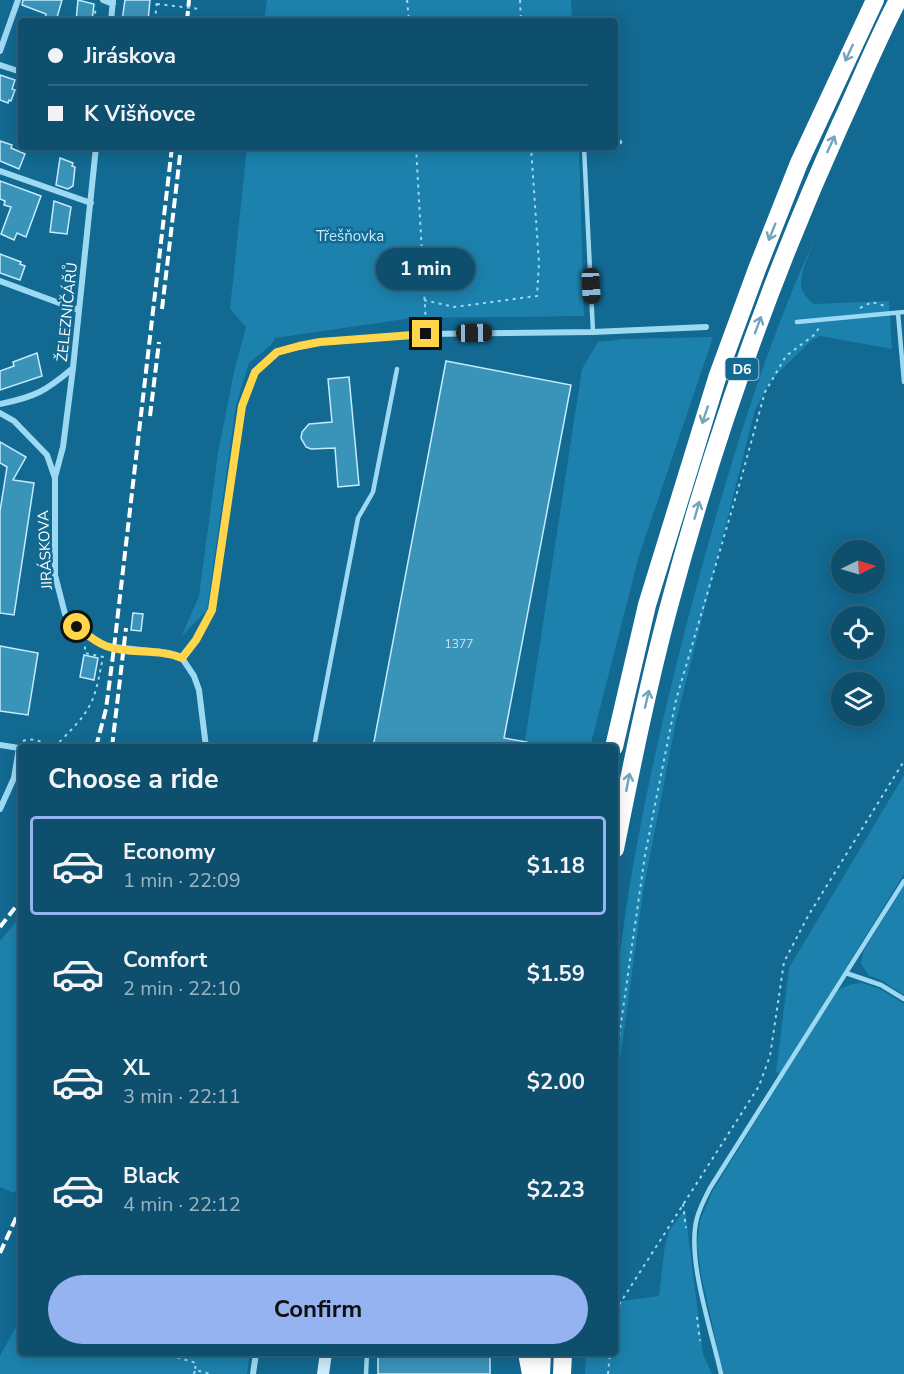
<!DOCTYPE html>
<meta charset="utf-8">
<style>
body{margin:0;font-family:"Nunito Sans",sans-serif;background:#1c5975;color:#f1f3f6;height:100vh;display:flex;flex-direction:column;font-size:22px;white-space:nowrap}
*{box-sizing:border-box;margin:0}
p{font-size:20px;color:#9bb5c2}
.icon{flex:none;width:33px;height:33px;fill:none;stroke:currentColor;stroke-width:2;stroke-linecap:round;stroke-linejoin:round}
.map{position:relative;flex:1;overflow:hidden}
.side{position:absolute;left:18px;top:744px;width:600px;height:612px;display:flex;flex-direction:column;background:#0e4f6d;border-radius:6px;box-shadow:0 3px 15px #0003,0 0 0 2px #2e6680}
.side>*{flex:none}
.hud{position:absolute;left:18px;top:18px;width:600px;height:132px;border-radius:6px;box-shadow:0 3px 15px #0003,0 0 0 2px #2e6680;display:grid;align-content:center;height:132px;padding:0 30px;background:#0e4f6d}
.needle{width:39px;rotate:85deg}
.tools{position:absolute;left:831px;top:540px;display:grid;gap:12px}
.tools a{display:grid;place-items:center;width:54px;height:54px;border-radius:50%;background:#0e4f6d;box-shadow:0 3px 15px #0003,0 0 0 2px #2e6680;font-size:30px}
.end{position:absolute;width:27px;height:27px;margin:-14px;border:8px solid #ffd54a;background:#111;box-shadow:0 0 0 3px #111}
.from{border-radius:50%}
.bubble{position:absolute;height:42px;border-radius:21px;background:#0e4f6d;box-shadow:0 3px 15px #0003,0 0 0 2px #2e6680;font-size:20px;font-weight:700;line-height:42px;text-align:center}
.car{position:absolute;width:18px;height:36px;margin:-18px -9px;border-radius:8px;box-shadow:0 0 4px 2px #0007;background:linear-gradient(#222 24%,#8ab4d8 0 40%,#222 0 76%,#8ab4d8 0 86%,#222 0)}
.hud b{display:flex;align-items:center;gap:21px;height:57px;font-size:22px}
.hud b+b{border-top:2px solid #2e6680}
.hud i{width:15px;height:15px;background:#f1f3f6}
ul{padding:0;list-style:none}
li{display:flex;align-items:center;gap:18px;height:99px;margin:0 12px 9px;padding:0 18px;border:3px solid transparent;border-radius:6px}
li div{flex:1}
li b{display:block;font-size:22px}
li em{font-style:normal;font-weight:700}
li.selected{border-color:#95b2f1}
li>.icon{width:54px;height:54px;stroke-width:1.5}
h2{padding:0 30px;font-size:27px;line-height:72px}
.action{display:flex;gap:12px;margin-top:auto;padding:12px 30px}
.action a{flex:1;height:69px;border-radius:36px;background:#95b2f1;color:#111;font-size:24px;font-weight:700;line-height:69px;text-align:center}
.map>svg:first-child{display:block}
.green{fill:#1c82ad}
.building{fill:#3a93b9;stroke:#c4ecfd;stroke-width:1.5}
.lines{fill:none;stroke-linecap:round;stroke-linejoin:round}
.path{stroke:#9dd9f2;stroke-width:2;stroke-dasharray:3 4.5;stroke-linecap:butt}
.lane{stroke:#9dd9f2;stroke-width:4.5}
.street{stroke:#9dd9f2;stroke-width:6}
.secondary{stroke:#ccedfc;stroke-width:12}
.highway{stroke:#fff;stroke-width:18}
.rail{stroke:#fff;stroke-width:4;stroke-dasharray:10 4.5;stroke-linecap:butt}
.oneway{stroke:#71a5bd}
.route{stroke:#ffd54a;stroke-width:8}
.labels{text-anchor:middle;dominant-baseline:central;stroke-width:5;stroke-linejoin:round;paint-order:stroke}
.number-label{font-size:12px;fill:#cee4ee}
.shield{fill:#126991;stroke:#b8d2de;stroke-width:1.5}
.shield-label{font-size:14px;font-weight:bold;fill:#fff}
.park-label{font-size:15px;fill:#c4ecfd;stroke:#126991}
.street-label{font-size:15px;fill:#fff;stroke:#126991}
</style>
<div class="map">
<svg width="904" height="1374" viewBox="0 0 904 1374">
<rect width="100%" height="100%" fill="#126991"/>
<path class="green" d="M267,0H571L572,21H264Z
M247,147H579L584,316L412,318L275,338L271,345L249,363L236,405L207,610L181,637L199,596L218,453L234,372L246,327L230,309Z
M823,221C817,236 800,269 801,285C802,293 808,299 814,304L889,301L892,349L820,336L812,340L771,380L755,410L676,721L643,892L618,1075L615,1112C615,1074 611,1033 615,996C630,852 663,710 701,570C733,453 771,330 823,221Z
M713,337L639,556L590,747H524L582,369L598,342L624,339Z
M904,775V874L780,1074L776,1072L789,968Z
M904,886V995L881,980L868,975L861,963L864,950Z
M21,916V1184L14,1193L0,1187V941Z
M862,983L880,989L904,1004V1374H723L701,1274L697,1244L700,1221L712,1192L837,990L852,984Z
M685,1209L703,1354L712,1374H585L586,1353H615V1302L659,1296L665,1245L669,1231Z
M21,1318V1353H250L247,1374H0V1356Z"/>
<path class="building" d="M23,0H62L56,21L45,18L46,14L22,5Z
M78,0L94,4L92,21H76Z
M125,0H150L148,21H122Z
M0,75L15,80L12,89L15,90L11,101L9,100L8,103L0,100Z
M0,141L12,145L11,148L25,154L19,169L0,161Z
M60,158L73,163L72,166L75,167L73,186L68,189L56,185Z
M0,181L41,196L26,237L17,233L14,240L1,234L11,207L4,205L5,201L0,199Z
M54,201L71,207L67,234L50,232Z
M0,254L21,262L20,264L25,266L20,280L0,273Z
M37,353L42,376L0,390V371L14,366L13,362Z
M446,361L571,385L504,738L527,742L526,747H373Z
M349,377L359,485L338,487L335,448L311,449L306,447L301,438L302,432L309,424L332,422L328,379Z
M0,442L26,457L13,480L34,483L14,615L0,613V511L7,467L0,463Z
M133,613L143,614L141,631L131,630Z
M0,646L38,653L28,715L0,711Z
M84,655L98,658L94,680L80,677Z
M378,1353H490V1374H378Z"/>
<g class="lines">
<path class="path" d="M407,0L409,21
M520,0L521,21
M157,4L200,9
M94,21L96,6
M155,21L157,0
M416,147L426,325
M424,300L454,307L537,296L539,263L531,147
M860,308L872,302L885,306
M23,741C34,736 43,745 55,744C60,743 65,736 69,732C95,706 96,692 103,657L85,653V646
M615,1065L645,855L676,700L741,479L765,392L786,356L814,335L819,328
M683,1204L686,1228
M615,1311L759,1086L770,1056L784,962L808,916L904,761
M697,1317L700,1341
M163,1353L196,1363L195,1370
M194,1374L195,1370L211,1374
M608,1374L610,1353"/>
<path class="lane" d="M615,143L620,142
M584,147L593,332
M898,313L904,382
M797,322L904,312
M314,747L358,518L373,492L397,369
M846,973L881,985L904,999
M366,1374L367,1353
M721,1374C712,1332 686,1258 697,1218C700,1207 705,1198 710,1188L904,881"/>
<path class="street" d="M103,0L113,4
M111,21L113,0
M0,51L18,0
M0,65L21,72
M0,171L91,203
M0,281L78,310
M0,404C35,397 46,391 73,368
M0,413L14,421L47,455L55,478V575L65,614L86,635L105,646L169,653L182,658
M55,477L63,447L73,368L96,147
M182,658L196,640L212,610L242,406L255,372L277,352L320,342L426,334L593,332L706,327
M182,658L194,676L199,690L206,747
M0,745L19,748L14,778L0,809
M253,1374L256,1353"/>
<path class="secondary" d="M323,1374L326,1353"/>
<path class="highway" d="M614,747L647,605L718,375L757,269L799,163L875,0
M615,849C631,769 647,689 668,610C712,444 770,280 841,123C860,82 877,40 898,0
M527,1353L531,1374
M541,1374L542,1353
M562,1374L563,1353"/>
<path class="rail" d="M187,21L189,0
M162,309L181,147
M150,416L159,342
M96,747L106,709L114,648L172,147
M112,747L126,628
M0,927L21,900
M0,1253L21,1207"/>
</g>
<defs><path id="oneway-shaft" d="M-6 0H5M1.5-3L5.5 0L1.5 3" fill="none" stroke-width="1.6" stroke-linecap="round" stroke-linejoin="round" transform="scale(1.5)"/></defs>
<g class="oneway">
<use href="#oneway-shaft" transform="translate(849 53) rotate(115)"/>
<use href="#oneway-shaft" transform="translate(831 144) rotate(-66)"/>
<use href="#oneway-shaft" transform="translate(772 232) rotate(112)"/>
<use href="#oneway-shaft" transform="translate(758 325) rotate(-70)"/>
<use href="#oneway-shaft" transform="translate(705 415) rotate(108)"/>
<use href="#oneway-shaft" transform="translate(697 510) rotate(-74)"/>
<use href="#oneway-shaft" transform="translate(647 699) rotate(-77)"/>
<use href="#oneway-shaft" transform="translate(628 782) rotate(-79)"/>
</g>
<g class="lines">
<path class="route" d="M77,627C86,634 95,642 106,646C130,655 158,648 182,658L196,640L212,610L242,406L255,372L277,352L299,346L320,342L426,334"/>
</g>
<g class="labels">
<g class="number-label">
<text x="459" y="644">1377</text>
</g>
<rect class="shield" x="725.5" y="358" width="33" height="22" rx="4.5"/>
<g class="shield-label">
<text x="742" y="369">D6</text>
</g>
<g class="park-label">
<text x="350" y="236">Třešňovka</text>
</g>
<g class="street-label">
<text transform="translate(67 312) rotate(-84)">ŽELEZNIČÁŘŮ</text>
<text transform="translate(45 550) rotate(-93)">JIRÁSKOVA</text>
</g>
</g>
</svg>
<div class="tools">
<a><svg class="needle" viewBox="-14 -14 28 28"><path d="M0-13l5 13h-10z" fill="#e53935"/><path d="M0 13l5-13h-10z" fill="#9bb5c2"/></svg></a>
<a><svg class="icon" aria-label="locate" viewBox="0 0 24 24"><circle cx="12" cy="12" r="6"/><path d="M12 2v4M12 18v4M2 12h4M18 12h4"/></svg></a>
<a><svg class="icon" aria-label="layers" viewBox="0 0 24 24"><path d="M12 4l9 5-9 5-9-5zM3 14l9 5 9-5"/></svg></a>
</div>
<i class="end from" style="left:77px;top:627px"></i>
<i class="end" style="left:426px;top:334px"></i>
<div class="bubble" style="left:376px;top:248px;width:99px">1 min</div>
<i class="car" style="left:591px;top:286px;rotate:177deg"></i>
<i class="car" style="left:474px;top:333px;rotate:89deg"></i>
<div class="hud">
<b><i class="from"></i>Jiráskova</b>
<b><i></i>K Višňovce</b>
</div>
<section class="side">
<h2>Choose a ride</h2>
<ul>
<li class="selected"><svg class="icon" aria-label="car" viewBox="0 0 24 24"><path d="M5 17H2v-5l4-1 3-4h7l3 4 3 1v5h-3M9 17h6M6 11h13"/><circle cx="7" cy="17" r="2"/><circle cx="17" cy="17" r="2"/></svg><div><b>Economy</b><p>1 min · 22:09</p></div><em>$1.18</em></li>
<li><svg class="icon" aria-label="car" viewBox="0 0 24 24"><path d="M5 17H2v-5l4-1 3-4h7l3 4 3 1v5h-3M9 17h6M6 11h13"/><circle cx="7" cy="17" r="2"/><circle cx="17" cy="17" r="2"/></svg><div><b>Comfort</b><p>2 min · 22:10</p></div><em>$1.59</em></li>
<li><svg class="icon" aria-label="car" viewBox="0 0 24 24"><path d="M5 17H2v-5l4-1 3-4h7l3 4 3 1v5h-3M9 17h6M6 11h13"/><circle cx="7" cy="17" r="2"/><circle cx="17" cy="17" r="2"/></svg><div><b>XL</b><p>3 min · 22:11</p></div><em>$2.00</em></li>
<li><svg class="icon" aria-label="car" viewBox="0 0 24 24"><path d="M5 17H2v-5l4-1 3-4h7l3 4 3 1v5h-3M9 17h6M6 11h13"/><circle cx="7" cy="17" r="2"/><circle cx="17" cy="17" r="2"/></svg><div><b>Black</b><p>4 min · 22:12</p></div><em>$2.23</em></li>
</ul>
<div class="action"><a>Confirm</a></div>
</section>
</div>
